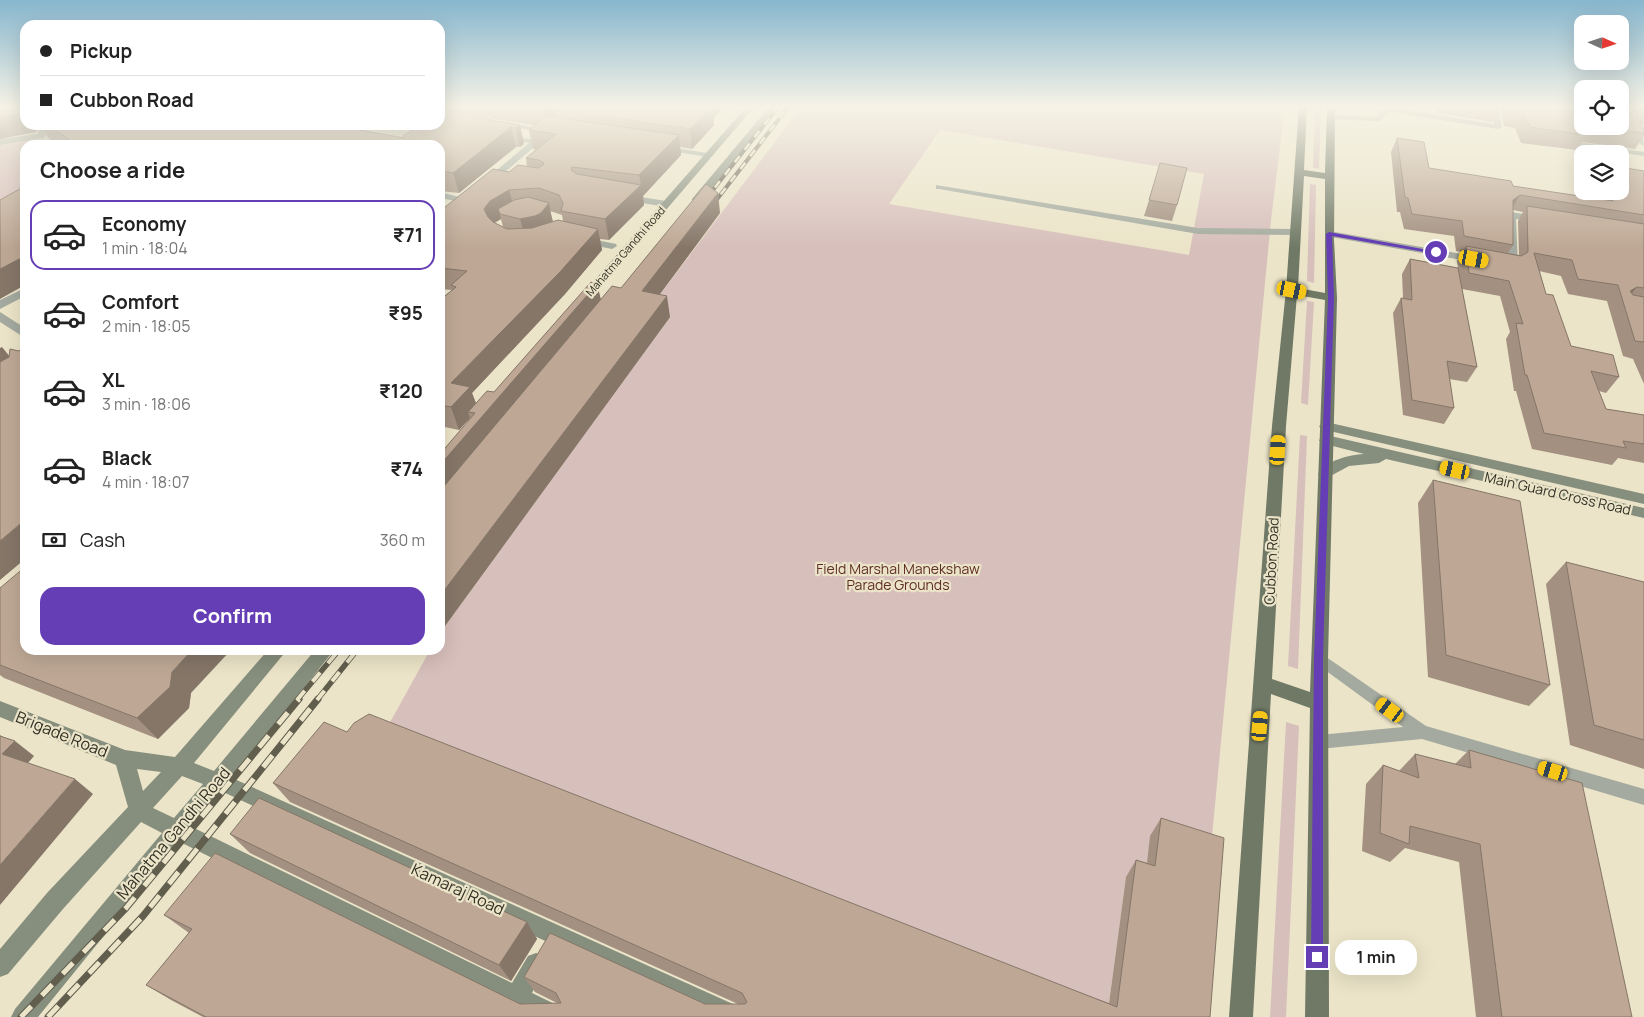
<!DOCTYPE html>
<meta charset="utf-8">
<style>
body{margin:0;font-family:Manrope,sans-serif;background:#f2f2f2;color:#222;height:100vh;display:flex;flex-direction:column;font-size:19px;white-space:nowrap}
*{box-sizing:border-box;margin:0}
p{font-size:16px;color:#767676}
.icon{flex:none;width:28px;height:28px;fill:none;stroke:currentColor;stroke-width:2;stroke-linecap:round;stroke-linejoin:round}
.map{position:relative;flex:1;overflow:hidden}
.drawer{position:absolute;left:20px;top:140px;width:425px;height:515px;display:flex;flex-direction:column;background:#fff;border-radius:15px;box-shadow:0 5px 20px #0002}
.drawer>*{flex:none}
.hud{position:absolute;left:20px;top:20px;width:425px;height:110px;border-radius:15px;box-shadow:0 5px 20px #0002;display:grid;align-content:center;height:110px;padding:0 20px;background:#fff}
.needle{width:32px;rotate:93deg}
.tools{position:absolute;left:1574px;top:15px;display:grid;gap:10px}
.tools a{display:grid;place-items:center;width:55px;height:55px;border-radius:10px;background:#fff;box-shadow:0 5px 20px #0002;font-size:25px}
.end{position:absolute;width:22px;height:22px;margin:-11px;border:6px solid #653eb6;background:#fff;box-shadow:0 0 0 2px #fff}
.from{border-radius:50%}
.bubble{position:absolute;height:35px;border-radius:15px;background:#fff;box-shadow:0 5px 20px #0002;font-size:16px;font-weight:700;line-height:35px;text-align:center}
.car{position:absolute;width:15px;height:30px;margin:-15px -8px;border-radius:6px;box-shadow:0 0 4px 1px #0007;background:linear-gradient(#f5c518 24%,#345 0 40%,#f5c518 0 76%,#345 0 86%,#f5c518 0)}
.hud b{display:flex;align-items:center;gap:18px;height:48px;font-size:19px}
.hud b+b{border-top:1px solid #e0e0e0}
.hud i{width:12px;height:12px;background:#222}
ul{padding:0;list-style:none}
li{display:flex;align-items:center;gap:15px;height:70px;margin:0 10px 8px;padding:0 10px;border:2px solid transparent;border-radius:15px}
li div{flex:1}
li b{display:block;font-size:19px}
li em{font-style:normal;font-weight:700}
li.current{border-color:#653eb6}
li>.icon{width:45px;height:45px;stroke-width:1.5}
h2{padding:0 20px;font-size:22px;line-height:60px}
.pay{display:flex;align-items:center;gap:12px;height:55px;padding:0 20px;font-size:19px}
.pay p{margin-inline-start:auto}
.cta{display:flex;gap:10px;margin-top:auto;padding:10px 20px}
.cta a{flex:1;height:58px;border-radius:15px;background:#653eb6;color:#fff;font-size:20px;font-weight:700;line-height:58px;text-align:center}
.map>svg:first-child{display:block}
.green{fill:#d7bfbb;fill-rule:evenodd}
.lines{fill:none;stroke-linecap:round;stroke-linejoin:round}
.lane{fill:#a4aa9f;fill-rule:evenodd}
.street{fill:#a4aa9f;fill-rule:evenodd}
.secondary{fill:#868e7d;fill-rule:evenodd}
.primary{fill:#707966;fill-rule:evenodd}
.rail-far2-casing{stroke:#615e4e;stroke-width:4}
.rail-far1-casing{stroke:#615e4e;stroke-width:5.5}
.rail-casing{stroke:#615e4e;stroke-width:7}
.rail-far2{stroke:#ebe4c8;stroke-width:2.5;stroke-dasharray:8;stroke-linecap:butt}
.rail-far1{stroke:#ebe4c8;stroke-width:4;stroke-dasharray:12;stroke-linecap:butt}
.rail{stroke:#ebe4c8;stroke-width:5;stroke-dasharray:15;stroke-linecap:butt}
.wall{fill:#a39080;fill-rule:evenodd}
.shaded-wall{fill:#857668}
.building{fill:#bea895;stroke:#857668}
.route{fill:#653eb6}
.labels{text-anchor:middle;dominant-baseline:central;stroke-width:4.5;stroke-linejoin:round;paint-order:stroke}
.far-street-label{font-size:11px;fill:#312f24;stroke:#ebe4c8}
.street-label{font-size:14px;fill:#312f24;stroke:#ebe4c8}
.park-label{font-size:14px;fill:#5f2d25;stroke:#ebe4c8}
.near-street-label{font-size:16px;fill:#312f24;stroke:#ebe4c8}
</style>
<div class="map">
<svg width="1644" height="1017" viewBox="0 0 1644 1017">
<rect width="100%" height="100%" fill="#ebe4c8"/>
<path class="green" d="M802,106H1285L1271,220L1210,857L1144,884L1126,878L1107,1017L383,735L430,650H440L442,630L669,318L646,313ZM940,130L1204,174L1189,255L889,204Z
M1315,106H1321L1319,169L1313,168Z
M35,140L37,145H25V190L0,199V145Z
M1310,184L1316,185L1314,283L1307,281Z
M1307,301L1314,302L1308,405L1301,403Z
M1300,435L1307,436L1298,669L1288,666Z
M1286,722L1299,726L1286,1017H1270Z"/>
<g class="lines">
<path class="lane" d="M1386,106H1392V108L1494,124L1492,112L1464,106L1495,108L1499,110L1502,127L1498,129L1390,112L1379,121L1331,119L1327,117L1331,115L1377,117Z
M503,122L547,129L551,131L547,133L506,126H503Z
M1634,127L1644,128V132H1642L1644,146L1640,144Z
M505,135L535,140L539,142L535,144L508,139L504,137Z
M1576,142L1644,152V156L1579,146H1576Z
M661,146L708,153L712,155L708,157L664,150L660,148Z
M936,185L1198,228L1296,229L1300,232L1296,235L1198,234L939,189H936Z
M440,192L470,200L466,203L440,198Z
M628,195L666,201L670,204L666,207L625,200V196Z
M1319,652L1426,726L1644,789V805L1422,739L1319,749L1313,747L1311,742L1313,737L1319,735L1403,727L1314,662L1312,658L1314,654Z"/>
<path class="street" d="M573,106H582L490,185H484V181Z
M42,125H50L44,138L0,145V139L37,134Z
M1511,212L1541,217L1546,220L1541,223L1516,219L1518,266L1512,269L1498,264L1506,261V215Z
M1329,231L1479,257L1485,260L1479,263L1325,236V232Z
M582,237L616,244L617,246L612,249L578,242L577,240Z
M25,288V296L0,309V300Z
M0,312L25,328V338L0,322Z"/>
<path class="secondary" d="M747,106H755L588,301H580V297Z
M770,106H778L700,203H692V199Z
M1326,422L1644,494V504L1321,429L1319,426Z
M1326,435L1644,508V518L1386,459L1379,463L1349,466L1325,479L1318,474C1327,460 1349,455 1364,454L1321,443L1319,440Z
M268,650H287L194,763L214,771L315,650H334L232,778L744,1009L748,1017H710L221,791L192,827L512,983L528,956L536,953L544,956L547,964L532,993L565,1009L569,1017H532L180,842L38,1017H11L15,1009L162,833L141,822L63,909L8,974L0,977V949L47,893L128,807L116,765L0,717V701L125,750L175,757ZM137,769L161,772L143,791ZM182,776L203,784L174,818L153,808Z"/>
<path class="primary" d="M1299,106H1307L1304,170L1325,173L1327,106H1335L1334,240L1337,298L1328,658L1329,1017H1305L1310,708L1271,694L1253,1017H1229L1272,426L1286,290ZM1304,176L1325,179V293L1298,288ZM1297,295L1325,300L1310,692L1272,679L1286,426Z"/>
<g class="rail-far2-casing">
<path id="rail-far2" d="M705,200L779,106
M711,207L789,106"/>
</g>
<g class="rail-far1-casing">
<path id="rail-far1" d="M297,700L339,650
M317,700L357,650"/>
</g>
<g class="rail-casing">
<path id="rail" d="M21,1017L126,908L299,699
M48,1017L143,916L318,699"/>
</g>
<use href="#rail-far2" class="rail-far2"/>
<use href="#rail-far1" class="rail-far1"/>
<use href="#rail" class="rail"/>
</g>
<path class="wall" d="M440,106H725L714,118V125L692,149L680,147L681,155L643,196L644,205L609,240L600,239L602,250L565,294L472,393L476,403L494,392L597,284L601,300L621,288L720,213L659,295L670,317L442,630L440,629V454L471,419L470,418L459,430L440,426V300L452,290L440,289V211L509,172L527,166L526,158L536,150L533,149L529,130L534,125L461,114L520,125L524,144L520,147H516L459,193L440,191V145H59L48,138L41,125H365L360,130L403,138V136L440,125ZM550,211L562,215L563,221H553ZM501,219L503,227L495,223Z
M1436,106H1582V126H1620V106H1644V125L1641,124L1644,130V136L1635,149L1582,142L1577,150L1521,143L1515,128L1504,126L1501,110L1499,108L1492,122L1438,113Z
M1397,138L1429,168L1513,186L1598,199L1596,191H1620L1644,171V384L1633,359L1623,356L1607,301L1568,294L1561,276L1539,271L1546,294L1571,346L1619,377L1606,393L1599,391L1606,409L1644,415V463L1618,458L1612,465L1532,449L1516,391H1514L1506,339L1510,332L1500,296L1462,289L1477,367L1467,382L1449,379L1454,408L1444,424L1403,415L1393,313L1401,298H1403L1402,274L1410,259L1458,268L1457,261L1462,252L1456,251L1454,236L1404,229L1400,212H1397L1391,152ZM1513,210L1523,212L1518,221L1519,255L1508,253L1513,245Z
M1149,200L1177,205L1172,221L1144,216Z
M1433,480L1550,685L1529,706L1428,677L1418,503Z
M1566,562L1644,582V769L1570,745L1546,584Z
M0,588L25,650L191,693L189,708L158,739L4,678L0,675Z
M347,732L1109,1003L1126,877L1136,860L1147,863L1150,836L1161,818L1210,1017H203L171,1000L146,985L189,933L164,915L520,1004L557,1003L535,992L524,977L705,1004H738L290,802L273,783Z
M1469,750L1632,1017H1476L1459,862L1405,848L1390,862L1362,851L1366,784L1383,765L1399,771L1415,754L1455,764Z
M230,834L527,922L537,939L511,981L250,853Z"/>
<path class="shaded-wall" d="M543,106H570L554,109L556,118L545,127L541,108Z
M707,106H725L714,118V125L692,149L690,129Z
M25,111V125H40L36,132L0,139V117Z
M180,125H237L189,145L178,126Z
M339,125H365L345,145L337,126Z
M520,125L524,144L520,147L516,128Z
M511,127L516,147L459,193L453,173Z
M679,135L681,155L643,196L644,205L609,240L605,219L641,185L639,175Z
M406,141L407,145H400Z
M509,190L515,211L500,214L501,219L495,222L490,230L484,209L490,201Z
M718,193L720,213L646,313L642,291Z
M1520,195L1511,210L1513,200Z
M549,203L553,224L526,240L520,219Z
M598,229L602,250L565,294L472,393L478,409L468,412L470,418L459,430L451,407V383Z
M25,256V285L0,299V269Z
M597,284L602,305L440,498V465Z
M1637,287L1625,302L1630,291Z
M667,296L670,317L442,630L440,626V596Z
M2,347L19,368L0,380V348Z
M25,520V559L0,580V541Z
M192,650H231L191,693L189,708L158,739L137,718L172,672Z
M0,735L12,744L15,741L34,756L22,770L2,754Z
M75,779L93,794L0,905V865Z
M527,922L537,939L511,981L499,965Z"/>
<path class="building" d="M0,106H25V111L24,113L0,117Z
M529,106H543L541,108Z
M558,106H713L690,129L554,109Z
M1511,106H1582V125H1581L1586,135L1530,127L1523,113L1512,111Z
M1620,106H1644V108L1632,106L1644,130V133L1592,126H1620Z
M440,111L520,125L516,128L511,127L453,173L440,171V145H409L406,141L400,145H216L207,144L205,145H73L76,144L47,125H180L178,126L195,127L201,125H339L337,126L404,138L403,136L419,125H440Z
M546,116L679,135L639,175L572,167L571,170L577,174L641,185L605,219L561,211L563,203L559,195L539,188L509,190L490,201L484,209L488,217L493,222L507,229L532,228L558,220L598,229L560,272L451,383L470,387L451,407L440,405V300L456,287L451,285L467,271L440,268V211L493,169L509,172L518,165L538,168L543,165L544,163L539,160L526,158L556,134L529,130Z
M1397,138L1424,142L1429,168L1511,181L1513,186L1613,201L1610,191H1620V167L1644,171V215L1520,195L1513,200V245L1464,236L1462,221L1412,214L1408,198L1405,197Z
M1160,163L1187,168L1177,205L1149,200Z
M706,184L718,193L642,291L667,296L440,596V491L612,286L621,288Z
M25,186V256L0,269V200Z
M528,197L549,203L541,213L535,216L520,219L500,214L498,209L514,200Z
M1527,206L1644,224V288L1637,287L1630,291L1633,295L1644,297V342L1635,341L1618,285L1578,279L1572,260L1534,253L1546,294L1553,295L1571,346L1613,355L1619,377L1591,371L1606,409L1644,415V444L1623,441L1626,448L1544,433L1527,375H1525L1516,323L1523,324L1509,281L1469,273L1466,246L1521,256L1528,252Z
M1410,259L1458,268L1477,367L1447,361L1454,408L1412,400L1401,298L1412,300Z
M591,282L597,284L440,465V454L475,413L468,412L487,391L494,392Z
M25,347V520L0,541V362L9,357L10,349L19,351Z
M1433,480L1520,501L1550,685L1446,655Z
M1566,562L1644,582V740L1594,725Z
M25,567V650H192L172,672L170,687L137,718L0,665V588Z
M369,714L1117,1007L1136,860L1155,866L1161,818L1224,838L1210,1017H206L146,985L192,929L164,915L215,853L520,1004L561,1003L556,993L524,977L550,933L705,1004H745L747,1002L742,993L273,783L324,722L347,732L354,723Z
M0,736L15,741L2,754L75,779L0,865Z
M1469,750L1582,783L1632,1017H1502L1480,844L1410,826L1409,844L1380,833L1383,765L1419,778L1415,754L1471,768Z
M259,798L527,922L499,965L230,834Z"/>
<linearGradient id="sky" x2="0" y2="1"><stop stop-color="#87b6ce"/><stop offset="0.43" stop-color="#f6f3e6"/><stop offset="1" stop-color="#f6f3e6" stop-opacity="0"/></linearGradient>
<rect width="1644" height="248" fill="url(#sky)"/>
<path class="route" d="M1329,232L1439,252L1436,254L1332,236L1334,298L1323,658V957L1322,961L1317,963L1313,961L1311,957L1314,658L1328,298L1326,234Z"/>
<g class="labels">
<g class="far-street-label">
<text transform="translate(625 251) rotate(-49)">Mahatma Gandhi Road</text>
</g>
<g class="street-label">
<text transform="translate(1558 493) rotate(13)">Main Guard Cross Road</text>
<text transform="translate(1271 561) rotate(-87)">Cubbon Road</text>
</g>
<g class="park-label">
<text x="898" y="568">Field Marshal Manekshaw<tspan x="898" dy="16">Parade Grounds</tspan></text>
</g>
<g class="near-street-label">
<text transform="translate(62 734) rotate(22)">Brigade Road</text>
<text transform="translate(173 833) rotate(-50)">Mahatma Gandhi Road</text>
<text transform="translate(458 889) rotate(25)">Kamaraj Road</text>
</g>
</g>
</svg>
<div class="tools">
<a><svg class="needle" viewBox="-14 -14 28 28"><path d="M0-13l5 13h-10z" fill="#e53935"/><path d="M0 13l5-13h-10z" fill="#767676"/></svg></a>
<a><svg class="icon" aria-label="locate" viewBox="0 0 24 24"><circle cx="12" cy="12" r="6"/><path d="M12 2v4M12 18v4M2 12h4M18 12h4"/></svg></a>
<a><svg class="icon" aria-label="layers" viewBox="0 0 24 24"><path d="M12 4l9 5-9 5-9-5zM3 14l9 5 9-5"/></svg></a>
</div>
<i class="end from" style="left:1436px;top:252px"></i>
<i class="end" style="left:1317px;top:957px"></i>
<div class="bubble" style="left:1335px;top:940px;width:82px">1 min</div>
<i class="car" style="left:1474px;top:259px;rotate:100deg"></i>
<i class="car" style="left:1292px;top:290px;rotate:102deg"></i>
<i class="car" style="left:1278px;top:450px;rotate:4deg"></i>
<i class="car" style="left:1455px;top:470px;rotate:283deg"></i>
<i class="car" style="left:1390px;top:710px;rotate:306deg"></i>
<i class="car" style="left:1260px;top:726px;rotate:5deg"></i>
<i class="car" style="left:1553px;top:771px;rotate:287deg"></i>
<div class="hud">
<b><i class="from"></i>Pickup</b>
<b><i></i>Cubbon Road</b>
</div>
<section class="drawer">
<h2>Choose a ride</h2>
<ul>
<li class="current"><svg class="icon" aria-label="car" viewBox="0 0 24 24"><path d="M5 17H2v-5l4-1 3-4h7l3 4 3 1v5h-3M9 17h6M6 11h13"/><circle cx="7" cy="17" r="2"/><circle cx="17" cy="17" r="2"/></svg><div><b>Economy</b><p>1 min · 18:04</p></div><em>₹71</em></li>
<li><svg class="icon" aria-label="car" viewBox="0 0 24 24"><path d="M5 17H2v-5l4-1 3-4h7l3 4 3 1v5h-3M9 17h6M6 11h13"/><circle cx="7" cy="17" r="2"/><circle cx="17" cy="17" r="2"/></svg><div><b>Comfort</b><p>2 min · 18:05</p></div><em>₹95</em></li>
<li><svg class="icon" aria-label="car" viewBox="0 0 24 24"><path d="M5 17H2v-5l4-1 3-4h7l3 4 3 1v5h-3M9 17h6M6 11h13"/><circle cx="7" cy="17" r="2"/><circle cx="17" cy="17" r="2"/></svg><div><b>XL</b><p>3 min · 18:06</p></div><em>₹120</em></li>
<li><svg class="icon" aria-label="car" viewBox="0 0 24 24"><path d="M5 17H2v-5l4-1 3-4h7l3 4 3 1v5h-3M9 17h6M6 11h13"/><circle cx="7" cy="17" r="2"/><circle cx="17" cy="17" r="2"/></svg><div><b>Black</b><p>4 min · 18:07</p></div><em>₹74</em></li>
</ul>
<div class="pay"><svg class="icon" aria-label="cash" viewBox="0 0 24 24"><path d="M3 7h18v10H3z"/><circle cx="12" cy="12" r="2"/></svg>Cash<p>360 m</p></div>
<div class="cta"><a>Confirm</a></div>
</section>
</div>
